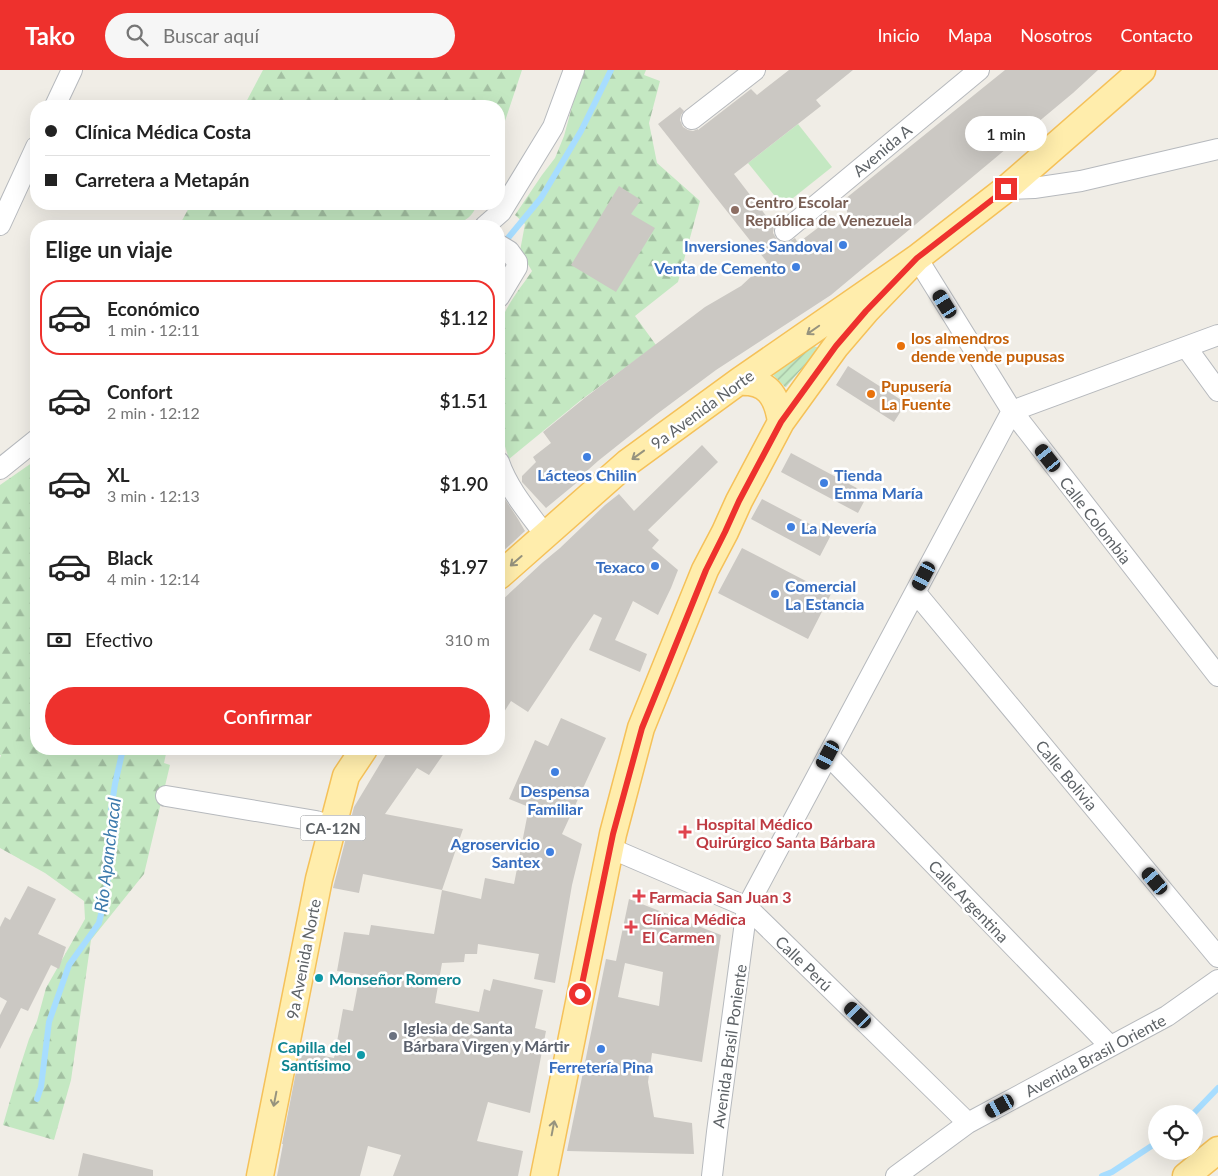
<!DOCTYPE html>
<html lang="es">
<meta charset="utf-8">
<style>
body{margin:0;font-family:Lato,sans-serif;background:#f6f6f6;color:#222;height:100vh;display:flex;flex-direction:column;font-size:19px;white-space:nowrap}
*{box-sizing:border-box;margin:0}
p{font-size:16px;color:#767676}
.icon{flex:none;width:28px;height:28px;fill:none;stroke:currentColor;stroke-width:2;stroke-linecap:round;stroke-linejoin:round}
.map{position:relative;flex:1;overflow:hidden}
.panel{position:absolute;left:30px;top:150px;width:475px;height:535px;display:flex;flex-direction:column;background:#fff;border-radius:20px;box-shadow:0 5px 20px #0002}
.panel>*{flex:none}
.banner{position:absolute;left:30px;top:30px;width:475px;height:110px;border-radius:20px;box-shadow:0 5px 20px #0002;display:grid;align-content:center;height:110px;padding:0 15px;background:#fff}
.tools{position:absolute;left:1148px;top:1035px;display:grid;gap:10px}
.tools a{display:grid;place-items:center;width:55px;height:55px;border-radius:50%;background:#fff;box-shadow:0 5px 20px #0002;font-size:25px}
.end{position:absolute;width:22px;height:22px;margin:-11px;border:6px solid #ee312d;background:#fff;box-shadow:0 0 0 2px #fff}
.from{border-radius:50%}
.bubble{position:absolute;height:35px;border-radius:18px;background:#fff;box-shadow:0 5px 20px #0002;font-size:16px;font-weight:600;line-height:35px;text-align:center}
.car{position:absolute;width:15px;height:30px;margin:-15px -8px;border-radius:6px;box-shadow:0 0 4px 1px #0007;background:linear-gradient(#222 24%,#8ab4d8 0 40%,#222 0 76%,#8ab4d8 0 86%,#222 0)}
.banner b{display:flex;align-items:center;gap:18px;height:48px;font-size:19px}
.banner b+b{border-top:1px solid #e0e0e0}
.banner i{width:12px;height:12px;background:#222}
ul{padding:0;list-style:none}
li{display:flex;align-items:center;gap:15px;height:75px;margin:0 10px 8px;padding:0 5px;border:2px solid transparent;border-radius:20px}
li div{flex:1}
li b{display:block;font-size:19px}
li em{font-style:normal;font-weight:600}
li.current{border-color:#ee312d}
li>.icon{width:45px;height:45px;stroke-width:1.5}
h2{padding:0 15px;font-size:22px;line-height:60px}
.pay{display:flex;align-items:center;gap:12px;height:55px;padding:0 15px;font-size:19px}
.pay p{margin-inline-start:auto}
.action{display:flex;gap:10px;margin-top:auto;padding:10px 15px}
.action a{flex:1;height:58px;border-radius:30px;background:#ee312d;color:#fff;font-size:20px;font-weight:600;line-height:58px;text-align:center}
header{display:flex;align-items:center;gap:30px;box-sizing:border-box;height:70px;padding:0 25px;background:#ee312d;color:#fff}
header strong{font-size:24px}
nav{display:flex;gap:28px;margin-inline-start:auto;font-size:18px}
.search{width:350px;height:45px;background:#f6f6f6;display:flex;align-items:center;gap:12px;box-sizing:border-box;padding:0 18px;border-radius:28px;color:#767676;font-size:19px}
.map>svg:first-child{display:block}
.grass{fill:#c4e8c2}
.forest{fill:url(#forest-firs)}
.garden{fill:url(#garden-furrows)}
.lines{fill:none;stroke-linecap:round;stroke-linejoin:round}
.stream{stroke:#a7ddff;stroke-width:6}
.building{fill:#cbc8c3;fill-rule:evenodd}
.minor-casing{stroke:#b6b9bd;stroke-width:22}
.major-casing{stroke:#f5c159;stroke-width:29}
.minor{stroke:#fff;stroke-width:20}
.major{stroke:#ffedac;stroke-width:26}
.oneway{stroke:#96937e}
.route{stroke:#ee312d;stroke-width:6}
.education-dot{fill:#8d6e63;stroke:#fff;stroke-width:2}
.shop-dot{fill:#3f7fe0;stroke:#fff;stroke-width:2}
.food-dot{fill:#e8710a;stroke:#fff;stroke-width:2}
.health-dot{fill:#e0444e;stroke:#fff;stroke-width:2}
.culture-dot{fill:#0f9aa8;stroke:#fff;stroke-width:2}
.worship-dot{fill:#6b7280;stroke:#fff;stroke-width:2}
.labels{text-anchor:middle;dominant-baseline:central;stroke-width:5;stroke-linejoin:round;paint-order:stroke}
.shield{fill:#fff;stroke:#8e9194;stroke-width:1}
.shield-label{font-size:15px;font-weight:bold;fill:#5d6266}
.street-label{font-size:16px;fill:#5d6266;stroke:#fff}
.education-label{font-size:16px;font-weight:bold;fill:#785e54;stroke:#fff;text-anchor:start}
.shop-label{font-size:16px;font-weight:bold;fill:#366cbe;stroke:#fff;text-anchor:end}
.food-label{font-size:16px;font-weight:bold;fill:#c56008;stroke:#fff;text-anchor:start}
.health-label{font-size:16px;font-weight:bold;fill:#be3a42;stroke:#fff;text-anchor:start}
.culture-label{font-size:16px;font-weight:bold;fill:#0d838f;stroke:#fff;text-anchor:start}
.worship-label{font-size:16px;font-weight:bold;fill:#5b616d;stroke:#fff;text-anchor:start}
.water-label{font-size:18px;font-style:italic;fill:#3c7aac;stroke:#fff}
</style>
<header>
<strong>Tako</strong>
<div class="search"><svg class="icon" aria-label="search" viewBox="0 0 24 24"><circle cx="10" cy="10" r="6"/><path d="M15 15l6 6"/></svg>Buscar aquí</div>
<nav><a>Inicio</a><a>Mapa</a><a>Nosotros</a><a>Contacto</a></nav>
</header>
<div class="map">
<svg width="1218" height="1106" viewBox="0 0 1218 1106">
<defs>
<pattern id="forest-firs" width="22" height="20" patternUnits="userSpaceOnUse" patternTransform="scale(1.25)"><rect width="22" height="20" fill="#c4e8c2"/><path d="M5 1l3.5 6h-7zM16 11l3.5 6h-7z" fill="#a2bfa1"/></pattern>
<pattern id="garden-furrows" width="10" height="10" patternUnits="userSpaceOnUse" patternTransform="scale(1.25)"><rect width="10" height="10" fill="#c4e8c2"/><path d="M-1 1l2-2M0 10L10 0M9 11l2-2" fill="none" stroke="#a2bfa1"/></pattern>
</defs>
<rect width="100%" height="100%" fill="#f0ede6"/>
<path class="grass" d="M798,54L832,97L783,136L748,93Z"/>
<path class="forest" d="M263,0H522L499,69V36H244Z
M582,0H646L644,5L660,11L649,53L657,93L700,131L678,212L635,246L656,275L581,330L509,389L503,370L499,352V258C504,237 520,219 532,201L520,181L525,154L515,145L542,105L555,88L564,66Z
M191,134H477C472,148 466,150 453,156H179Z
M36,390V679H167L164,693L170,695L144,804L91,870L71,1010L54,1070L3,1055L18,1003L29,969L37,951L46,918L85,849L84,831L45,803L0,778V688L1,685H0V415Z"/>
<path class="garden" d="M812,276L817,277L816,282L786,317H785L772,304Z"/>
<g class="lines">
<path class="stream" d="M503,174L541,128L581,61L611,0
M37,1029L41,1017L49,952L69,895L99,853L105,827L111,787V740L115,714L123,679
M1193,1044L1218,1018
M1102,1106L1112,1102L1156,1073"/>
</g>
<path class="building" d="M789,0H853L816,30L821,36L734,104L774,156L773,163L776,168L780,172L787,173L795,168L798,173L823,154L834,158L848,147L845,129L1005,0H1098L1073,23L831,225L716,300L657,344L598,391L579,408L580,410L546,438L522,412V406L536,392L533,387L551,373L543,362L586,327L705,237L741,216L767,192L658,54L680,37L684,41L681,45L680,50L683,57L688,60L693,61L698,59V60L751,19L757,25Z
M619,116L641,130L631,144L655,158L616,222L571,195Z
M848,296L906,333L894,352L836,315Z
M702,375L718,392L648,460L659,470L652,478L678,500L671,518L658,545L633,531L615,570L647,584L640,602L589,580L602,548L594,544L573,574L528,642L511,631L499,650V533L543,492L560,478L605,435L619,424L634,441Z
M791,383L868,424L858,443L781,402Z
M499,420L518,449L525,461L499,485Z
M762,429L831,465L820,486L751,449Z
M742,478L831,524L808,569L718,523Z
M561,648L606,668L562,764L582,774L572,815L555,913L534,909L539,884L478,874L477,884H465L464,892L442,893L435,933L479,942L484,919L490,921L493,909L543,920L535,958L546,961L530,1043L488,1032L477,1071L523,1081L518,1106H393L401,1085L368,1076L360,1106H277L283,1074H282L300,981L334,988L343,939L353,941L360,904L337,901L344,862L369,865L371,855L434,864L442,820L481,829L485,808L514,814L529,737L509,729L535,670L548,676Z
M389,679H447L429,705L417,698L385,744L463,759L442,820L363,804L359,823L333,818L354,737Z
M28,816L56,829L38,864L66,877L59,899L51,895L28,941L21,938L0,979V945L7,931L0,927V857L5,847L10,850Z
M629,829L721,865L702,992L652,983L648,1012L654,1047L692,1053L694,1084L567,1081L606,889L616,891ZM625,893L663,902L659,936L618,927Z
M83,1083L153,1100V1106H78Z"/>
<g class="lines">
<g class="minor-casing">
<path id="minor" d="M55,36L72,0
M692,49L755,0
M1006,119L1034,118L1081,111L1218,79
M0,155L36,77
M485,156L501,142L553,57L574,0
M785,161L979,0
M499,175L509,181L517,192V197L499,227
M917,188L1012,341L1218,606
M1186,277L1218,321
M499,392C508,419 529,443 545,465
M0,399L36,370
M916,523L1218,887
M828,685L1110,976
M166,726L316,751L333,757
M610,778L747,837L968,1053
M712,1106L717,1062L747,837L1012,341L1218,265
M896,1106L968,1053L1167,946L1218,910"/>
</g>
<g class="major-casing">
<path id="major" d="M738,312C767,310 777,325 781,352
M499,506L627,393L738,312L917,188L1006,119L1142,0
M260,1106L319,809L346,706L364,679
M544,1106L613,764L641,658L705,500L725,462L739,431L781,352L836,276L866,241L917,188
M1186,1106L1218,1080"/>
</g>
<use href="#minor" class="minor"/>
<use href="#major" class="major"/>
</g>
<defs><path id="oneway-shaft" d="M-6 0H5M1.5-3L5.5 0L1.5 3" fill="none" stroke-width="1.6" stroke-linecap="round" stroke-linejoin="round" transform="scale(1.25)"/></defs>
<g class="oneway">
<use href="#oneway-shaft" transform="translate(813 260) rotate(145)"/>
<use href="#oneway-shaft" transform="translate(638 385) rotate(144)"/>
<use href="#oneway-shaft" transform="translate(516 491) rotate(139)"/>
<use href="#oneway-shaft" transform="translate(275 1029) rotate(101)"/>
<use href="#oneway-shaft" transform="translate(553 1058) rotate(-79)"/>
</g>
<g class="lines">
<path class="route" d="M580,924L613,764L642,658L706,500L725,462L739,431L781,352L836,276L866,241L917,188L1006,119"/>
</g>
<circle class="education-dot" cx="735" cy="140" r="5"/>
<g class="shop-dot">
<circle cx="843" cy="175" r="5"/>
<circle cx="796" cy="197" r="5"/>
<circle cx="587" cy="387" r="5"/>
<circle cx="824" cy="413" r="5"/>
<circle cx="791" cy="457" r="5"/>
<circle cx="655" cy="496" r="5"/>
<circle cx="775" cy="524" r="5"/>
<circle cx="555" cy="702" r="5"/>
<circle cx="550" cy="782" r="5"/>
<circle cx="601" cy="979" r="5"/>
</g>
<g class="food-dot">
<circle cx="901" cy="276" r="5"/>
<circle cx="871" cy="324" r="5"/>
</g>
<g class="health-dot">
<path d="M682.5 754.5h5v5h5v5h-5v5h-5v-5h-5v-5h5z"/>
<path d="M636.5 818.5h5v5h5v5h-5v5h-5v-5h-5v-5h5z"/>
<path d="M628.5 849.5h5v5h5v5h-5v5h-5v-5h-5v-5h5z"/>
</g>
<g class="culture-dot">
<circle cx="319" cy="908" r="5"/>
<circle cx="361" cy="985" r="5"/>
</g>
<circle class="worship-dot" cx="393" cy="966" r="5"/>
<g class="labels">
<rect class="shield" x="300.5" y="745.5" width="65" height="25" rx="4"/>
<g class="shield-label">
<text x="333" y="758">CA-12N</text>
</g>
<g class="street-label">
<text transform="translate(882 80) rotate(-40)">Avenida A</text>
<text transform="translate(702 339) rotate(-36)">9a Avenida Norte</text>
<text transform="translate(1096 450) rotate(52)">Calle Colombia</text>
<text transform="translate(1067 705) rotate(50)">Calle Bolivia</text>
<text transform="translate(969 831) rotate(46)">Calle Argentina</text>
<text transform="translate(303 889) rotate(-79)">9a Avenida Norte</text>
<text transform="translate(804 893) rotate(44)">Calle Perú</text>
<text transform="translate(729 976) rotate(-82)">Avenida Brasil Poniente</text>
<text transform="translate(1095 985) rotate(-28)">Avenida Brasil Oriente</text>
</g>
<g class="education-label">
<text x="745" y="131">Centro Escolar<tspan x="745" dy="18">República de Venezuela</tspan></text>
</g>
<g class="shop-label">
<text x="833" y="175">Inversiones Sandoval</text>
<text x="786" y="197">Venta de Cemento</text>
<text x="587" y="404" text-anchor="middle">Lácteos Chilin</text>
<text x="834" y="404" text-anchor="start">Tienda<tspan x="834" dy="18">Emma María</tspan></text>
<text x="801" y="457" text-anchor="start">La Nevería</text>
<text x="645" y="496">Texaco</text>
<text x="785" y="515" text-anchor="start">Comercial<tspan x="785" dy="18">La Estancia</tspan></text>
<text x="555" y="720" text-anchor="middle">Despensa<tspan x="555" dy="18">Familiar</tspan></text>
<text x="540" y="773">Agroservicio<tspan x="540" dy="18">Santex</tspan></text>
<text x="601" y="996" text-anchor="middle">Ferretería Pina</text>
</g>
<g class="food-label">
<text x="911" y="267">los almendros<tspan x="911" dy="18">dende vende pupusas</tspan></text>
<text x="881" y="315">Pupusería<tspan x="881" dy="18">La Fuente</tspan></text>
</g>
<g class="health-label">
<text x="696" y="753">Hospital Médico<tspan x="696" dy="18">Quirúrgico Santa Bárbara</tspan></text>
<text x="649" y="826">Farmacia San Juan 3</text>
<text x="642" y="848">Clínica Médica<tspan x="642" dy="18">El Carmen</tspan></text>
</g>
<g class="culture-label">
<text x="329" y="908">Monseñor Romero</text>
<text x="351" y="976" text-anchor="end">Capilla del<tspan x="351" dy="18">Santísimo</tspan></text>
</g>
<g class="worship-label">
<text x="403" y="957">Iglesia de Santa<tspan x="403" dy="18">Bárbara Virgen y Mártir</tspan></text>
</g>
<g class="water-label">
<text transform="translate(107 785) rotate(-83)">Río Apanchacal</text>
</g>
</g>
</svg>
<div class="tools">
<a><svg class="icon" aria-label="locate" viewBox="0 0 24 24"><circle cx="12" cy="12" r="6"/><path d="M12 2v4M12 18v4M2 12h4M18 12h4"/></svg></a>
</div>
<i class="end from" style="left:580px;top:924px"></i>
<i class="end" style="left:1006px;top:119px"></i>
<div class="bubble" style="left:965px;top:46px;width:82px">1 min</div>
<i class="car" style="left:945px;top:234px;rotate:328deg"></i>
<i class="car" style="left:1048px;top:388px;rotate:322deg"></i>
<i class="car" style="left:924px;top:506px;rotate:208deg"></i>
<i class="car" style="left:828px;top:685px;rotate:208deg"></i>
<i class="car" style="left:1155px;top:811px;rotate:320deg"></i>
<i class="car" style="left:858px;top:945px;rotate:314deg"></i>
<i class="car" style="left:1000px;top:1036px;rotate:241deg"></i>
<div class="banner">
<b><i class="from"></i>Clínica Médica Costa</b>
<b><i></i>Carretera a Metapán</b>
</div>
<section class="panel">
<h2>Elige un viaje</h2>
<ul>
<li class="current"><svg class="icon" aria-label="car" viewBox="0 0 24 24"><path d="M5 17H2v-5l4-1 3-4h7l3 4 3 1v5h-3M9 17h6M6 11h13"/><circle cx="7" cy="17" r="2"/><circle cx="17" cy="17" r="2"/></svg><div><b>Económico</b><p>1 min · 12:11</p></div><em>$1.12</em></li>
<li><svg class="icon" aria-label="car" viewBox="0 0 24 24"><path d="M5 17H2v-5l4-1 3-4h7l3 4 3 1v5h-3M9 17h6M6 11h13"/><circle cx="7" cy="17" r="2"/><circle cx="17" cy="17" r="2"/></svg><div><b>Confort</b><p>2 min · 12:12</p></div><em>$1.51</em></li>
<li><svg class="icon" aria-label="car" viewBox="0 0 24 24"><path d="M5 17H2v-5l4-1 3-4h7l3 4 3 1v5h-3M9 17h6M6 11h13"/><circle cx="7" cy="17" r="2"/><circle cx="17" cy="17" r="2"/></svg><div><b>XL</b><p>3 min · 12:13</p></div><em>$1.90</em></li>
<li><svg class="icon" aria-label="car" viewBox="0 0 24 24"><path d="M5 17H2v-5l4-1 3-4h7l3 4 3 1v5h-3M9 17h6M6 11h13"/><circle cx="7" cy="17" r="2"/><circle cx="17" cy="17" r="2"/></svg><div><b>Black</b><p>4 min · 12:14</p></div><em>$1.97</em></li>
</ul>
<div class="pay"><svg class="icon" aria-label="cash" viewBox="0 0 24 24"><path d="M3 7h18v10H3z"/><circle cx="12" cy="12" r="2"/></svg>Efectivo<p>310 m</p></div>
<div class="action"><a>Confirmar</a></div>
</section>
</div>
